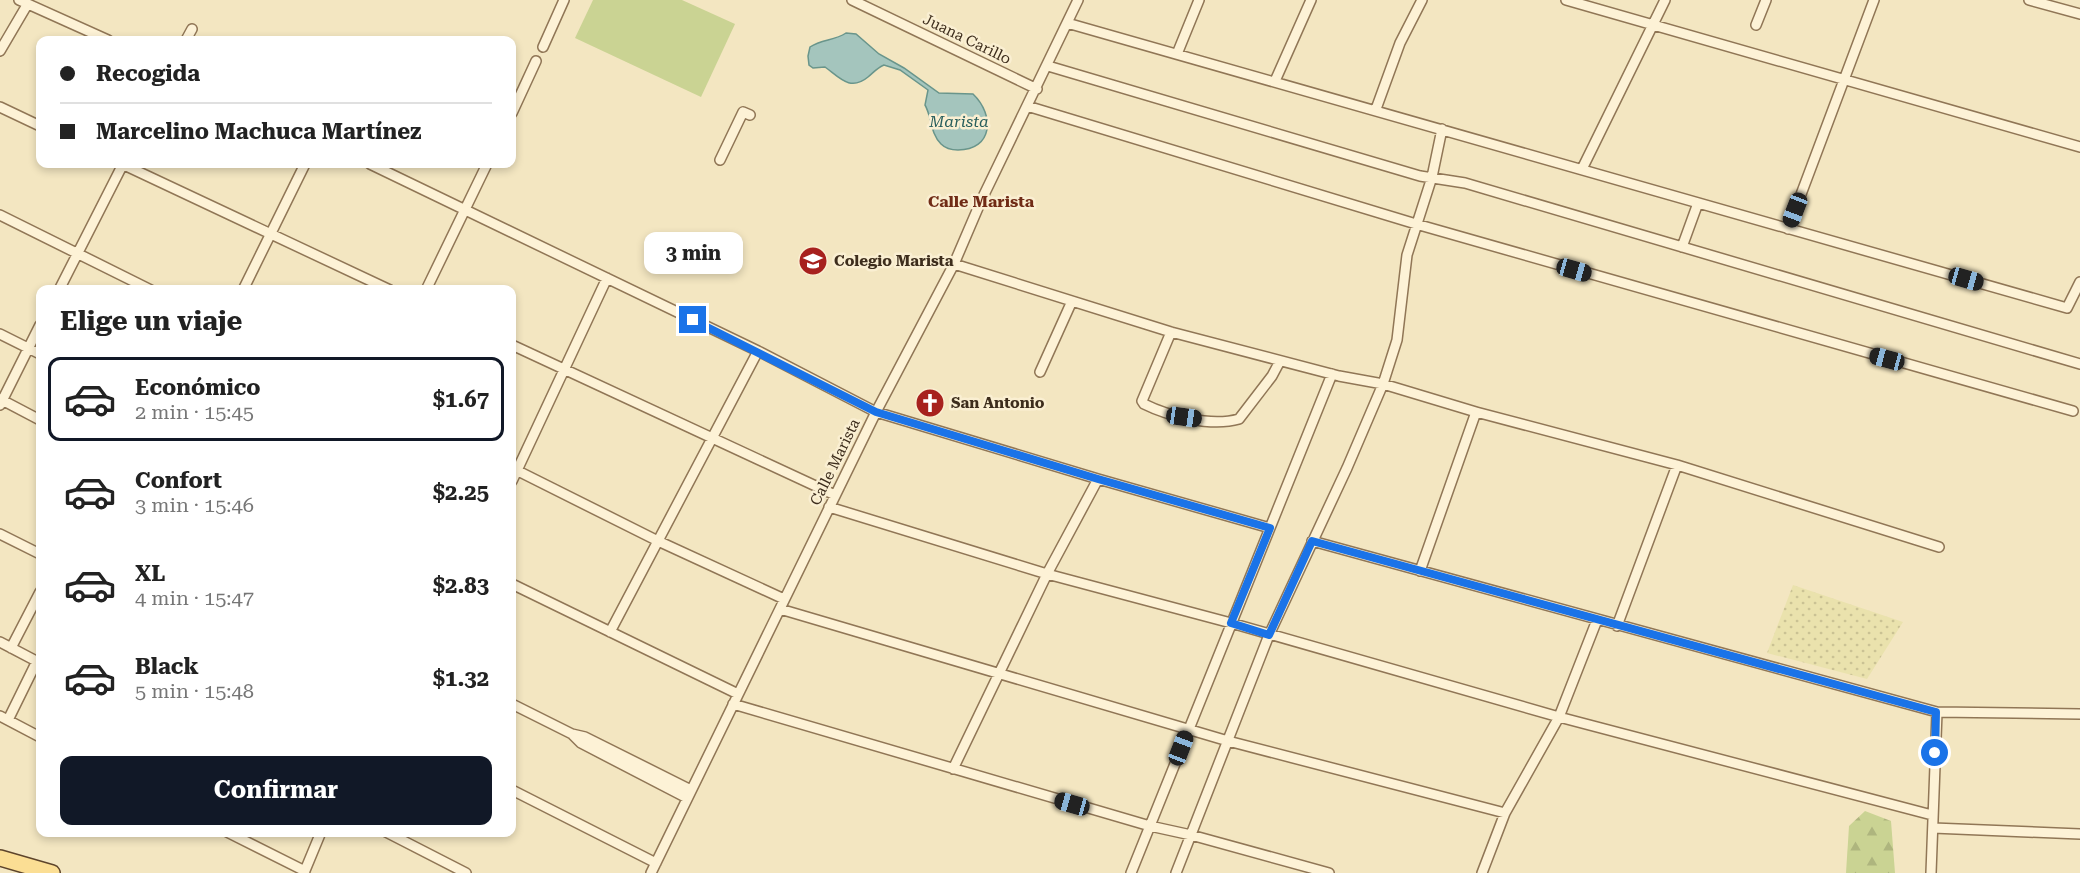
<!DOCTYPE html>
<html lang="es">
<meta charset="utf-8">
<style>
body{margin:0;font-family:"Roboto Serif",serif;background:#f2f2f2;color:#222;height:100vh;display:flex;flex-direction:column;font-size:22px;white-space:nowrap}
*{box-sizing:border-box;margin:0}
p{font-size:20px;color:#767676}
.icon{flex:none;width:33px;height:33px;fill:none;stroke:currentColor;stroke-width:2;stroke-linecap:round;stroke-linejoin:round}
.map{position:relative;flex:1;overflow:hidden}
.sheet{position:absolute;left:36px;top:285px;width:480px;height:552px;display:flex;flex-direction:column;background:#fff;border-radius:12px;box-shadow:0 3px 9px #0003}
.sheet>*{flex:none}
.hud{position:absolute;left:36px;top:36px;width:480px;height:132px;border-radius:12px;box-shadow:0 3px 9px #0003;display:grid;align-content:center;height:132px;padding:0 24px;background:#fff}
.end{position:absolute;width:27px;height:27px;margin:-14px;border:8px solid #1a73e8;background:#fff;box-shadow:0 0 0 3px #fff}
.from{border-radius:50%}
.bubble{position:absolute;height:42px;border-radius:12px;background:#fff;box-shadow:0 3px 9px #0003;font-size:20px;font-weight:700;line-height:42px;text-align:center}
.car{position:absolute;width:18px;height:36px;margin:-18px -9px;border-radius:8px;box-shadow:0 0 4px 2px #0007;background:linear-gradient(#222 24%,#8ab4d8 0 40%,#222 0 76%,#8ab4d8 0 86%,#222 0)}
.hud b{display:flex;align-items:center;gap:21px;height:57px;font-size:22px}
.hud b+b{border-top:2px solid #e0e0e0}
.hud i{width:15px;height:15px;background:#222}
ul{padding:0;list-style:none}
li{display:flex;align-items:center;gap:18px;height:84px;margin:0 12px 9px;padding:0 12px;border:3px solid transparent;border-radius:12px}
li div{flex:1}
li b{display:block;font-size:22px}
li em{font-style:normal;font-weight:700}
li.active{border-color:#111827}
li>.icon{width:54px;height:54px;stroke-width:1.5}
h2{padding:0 24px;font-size:27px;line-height:72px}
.button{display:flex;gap:12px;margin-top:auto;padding:12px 24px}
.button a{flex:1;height:69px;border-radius:12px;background:#111827;color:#fff;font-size:24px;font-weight:700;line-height:69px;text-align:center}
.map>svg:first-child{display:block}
.farmland{fill:url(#farmland-dots)}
.grass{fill:#cad393}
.forest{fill:url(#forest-firs)}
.water{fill:#a4c5bd;stroke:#69958b;stroke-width:1.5}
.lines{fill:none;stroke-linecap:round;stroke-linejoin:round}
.street-casing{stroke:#907656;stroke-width:12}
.primary-casing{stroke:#5d442b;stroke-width:18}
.street{stroke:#fdf2d6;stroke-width:9}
.primary{stroke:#fbde94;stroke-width:15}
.route{stroke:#1a73e8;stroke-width:8}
.labels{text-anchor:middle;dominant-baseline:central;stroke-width:5;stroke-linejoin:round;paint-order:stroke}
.street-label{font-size:15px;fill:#3d2d1c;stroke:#faefd2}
.poi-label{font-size:15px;font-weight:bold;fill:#3d2d1c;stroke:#faefd2;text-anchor:start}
.water-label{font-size:16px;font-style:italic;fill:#295f5d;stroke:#faefd2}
.neighbourhood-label{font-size:16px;font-weight:bold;fill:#702b16;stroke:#faefd2}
</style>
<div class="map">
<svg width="2080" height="873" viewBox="0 0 2080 873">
<defs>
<pattern id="farmland-dots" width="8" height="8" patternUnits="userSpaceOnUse" patternTransform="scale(1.5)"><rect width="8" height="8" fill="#eae2ad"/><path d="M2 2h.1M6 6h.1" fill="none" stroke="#cac294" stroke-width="1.8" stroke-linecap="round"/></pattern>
<pattern id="forest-firs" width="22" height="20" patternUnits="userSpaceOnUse" patternTransform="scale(1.5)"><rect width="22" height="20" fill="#cad393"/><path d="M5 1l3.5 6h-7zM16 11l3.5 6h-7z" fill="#aeb57e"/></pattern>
</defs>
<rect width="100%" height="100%" fill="#f3e6c1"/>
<path class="farmland" d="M1793,585L1903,622L1867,679L1767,653Z"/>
<path class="grass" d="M593,0H682L735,24L701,97L575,38Z"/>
<path class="forest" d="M1865,811L1891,821L1895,873H1846L1849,826Z"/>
<path class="water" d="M846,33L856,34L879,54L904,68L939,93L973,94C995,115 993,150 958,150C951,150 945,148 941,144C930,133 932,117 925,105L928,90L900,70L884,65C877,68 874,72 868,77C850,92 839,77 825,67L813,68L809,65L808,56L810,47C822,39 834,41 846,33Z"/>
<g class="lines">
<g class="street-casing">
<path id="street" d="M19,0L108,40
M852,0L1037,89
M1566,0L2080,147
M2029,0L2080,14
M1067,23L2067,308L2080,282
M1756,25L1766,0
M186,40L192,29
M543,47L564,0
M0,51L27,5
M1177,54L1199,0
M1048,66L1420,176L1465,183L2080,364
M1275,81L1311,0
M1027,106L1416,224L2073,411
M0,107L40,126
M1376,109L1400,43L1422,0
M512,113L536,61
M720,160L743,112L750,115
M122,164L390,290
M370,164L758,351L876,412L1098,479L1270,528
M1582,169L1665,0
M0,215L151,290
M1788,229L1874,0
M1682,247L1698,203
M954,264L1171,332L1339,376L1383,384L1476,412L1677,465L1939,547
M59,290L123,164
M243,290L305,164
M426,290L487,164
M1171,332L1142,401L1144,404C1168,416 1211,427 1239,419L1272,376L1280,361
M0,334L40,354
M512,345L835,495
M1040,372L1072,301
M0,399L40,420
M0,405L40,325
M512,468L658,541L784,599
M512,481L607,278
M829,507L1047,574L1231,623L1559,717L1932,815
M0,534L40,554
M1312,541L1937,712L2080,714
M1420,571L1476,412
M512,584L738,694
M780,609L1228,741L1505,813
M1617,626L1677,465
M610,632L758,351
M0,642L40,663
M11,648L40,592
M512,704L572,734
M733,704L1150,826L1191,835L1329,873
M0,716L40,737
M8,720L37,661
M953,769L1047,574L1098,479
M512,790L656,863
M687,798L581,743L572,734L585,737L691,790
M1933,828L2080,834
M227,832L305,871
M386,832L466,873
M304,873L321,832
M651,873L876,412L954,264L981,201L1078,0
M1131,873L1332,374
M1176,873L1269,635L1347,468L1383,384L1397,340L1407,255L1432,177L1442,129
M1482,873L1505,813L1559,717L1597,620
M1931,873L1937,712"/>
</g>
<g class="primary-casing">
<path id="primary" d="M0,858L52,873"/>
</g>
<use href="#street" class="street"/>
<use href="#primary" class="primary"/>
</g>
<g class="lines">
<path class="route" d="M693,320L876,412L1098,479L1270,528L1231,623L1269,635L1312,541L1936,712L1935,753"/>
</g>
<defs>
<g id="school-disc" transform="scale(1.5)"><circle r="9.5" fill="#a7211e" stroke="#faefd2"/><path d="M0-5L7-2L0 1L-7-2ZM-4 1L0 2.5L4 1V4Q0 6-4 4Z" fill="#fff"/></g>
<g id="church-disc" transform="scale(1.5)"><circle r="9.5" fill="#a7211e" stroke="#faefd2"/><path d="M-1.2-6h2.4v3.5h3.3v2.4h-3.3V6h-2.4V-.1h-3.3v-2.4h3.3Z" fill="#fff"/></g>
</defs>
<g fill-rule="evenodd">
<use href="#school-disc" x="813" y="261"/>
<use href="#church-disc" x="930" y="403"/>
</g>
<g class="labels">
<g class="street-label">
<text transform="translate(967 39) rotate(26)">Juana Carillo</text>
<text transform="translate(835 462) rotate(-64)">Calle Marista</text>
</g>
<g class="poi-label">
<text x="834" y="261">Colegio Marista</text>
<text x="951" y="403">San Antonio</text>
</g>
<g class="water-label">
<text x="959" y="121">Marista</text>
</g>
<g class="neighbourhood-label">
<text x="981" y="201">Calle Marista</text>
</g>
</g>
</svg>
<i class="end from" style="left:1935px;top:753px"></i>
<i class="end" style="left:693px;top:320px"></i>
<div class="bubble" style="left:644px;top:232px;width:99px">3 min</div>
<i class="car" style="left:1795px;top:210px;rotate:201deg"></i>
<i class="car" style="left:1574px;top:270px;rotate:106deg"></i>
<i class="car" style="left:1966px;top:279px;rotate:106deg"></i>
<i class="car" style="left:1887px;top:359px;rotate:285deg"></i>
<i class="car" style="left:1184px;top:417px;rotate:98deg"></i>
<i class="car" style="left:1181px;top:748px;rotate:21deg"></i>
<i class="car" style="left:1072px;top:804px;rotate:286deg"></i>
<div class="hud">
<b><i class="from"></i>Recogida</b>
<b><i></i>Marcelino Machuca Martínez</b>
</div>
<section class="sheet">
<h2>Elige un viaje</h2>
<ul>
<li class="active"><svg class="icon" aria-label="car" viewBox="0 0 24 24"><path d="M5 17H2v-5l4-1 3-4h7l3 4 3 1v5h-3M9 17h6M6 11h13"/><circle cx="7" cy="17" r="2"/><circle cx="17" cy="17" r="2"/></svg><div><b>Económico</b><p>2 min · 15:45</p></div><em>$1.67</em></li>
<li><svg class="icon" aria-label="car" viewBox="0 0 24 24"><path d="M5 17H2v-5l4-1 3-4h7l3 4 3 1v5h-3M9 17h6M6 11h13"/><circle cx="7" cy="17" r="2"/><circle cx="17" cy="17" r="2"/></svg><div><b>Confort</b><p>3 min · 15:46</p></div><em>$2.25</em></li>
<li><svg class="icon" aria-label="car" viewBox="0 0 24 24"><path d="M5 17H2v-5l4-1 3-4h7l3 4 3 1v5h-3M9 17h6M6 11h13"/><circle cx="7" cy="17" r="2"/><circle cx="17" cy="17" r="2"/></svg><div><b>XL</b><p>4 min · 15:47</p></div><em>$2.83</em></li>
<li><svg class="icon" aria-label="car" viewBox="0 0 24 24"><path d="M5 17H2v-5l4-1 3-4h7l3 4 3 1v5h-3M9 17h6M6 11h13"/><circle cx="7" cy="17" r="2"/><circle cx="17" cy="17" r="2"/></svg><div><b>Black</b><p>5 min · 15:48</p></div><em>$1.32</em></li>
</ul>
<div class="button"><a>Confirmar</a></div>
</section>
</div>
